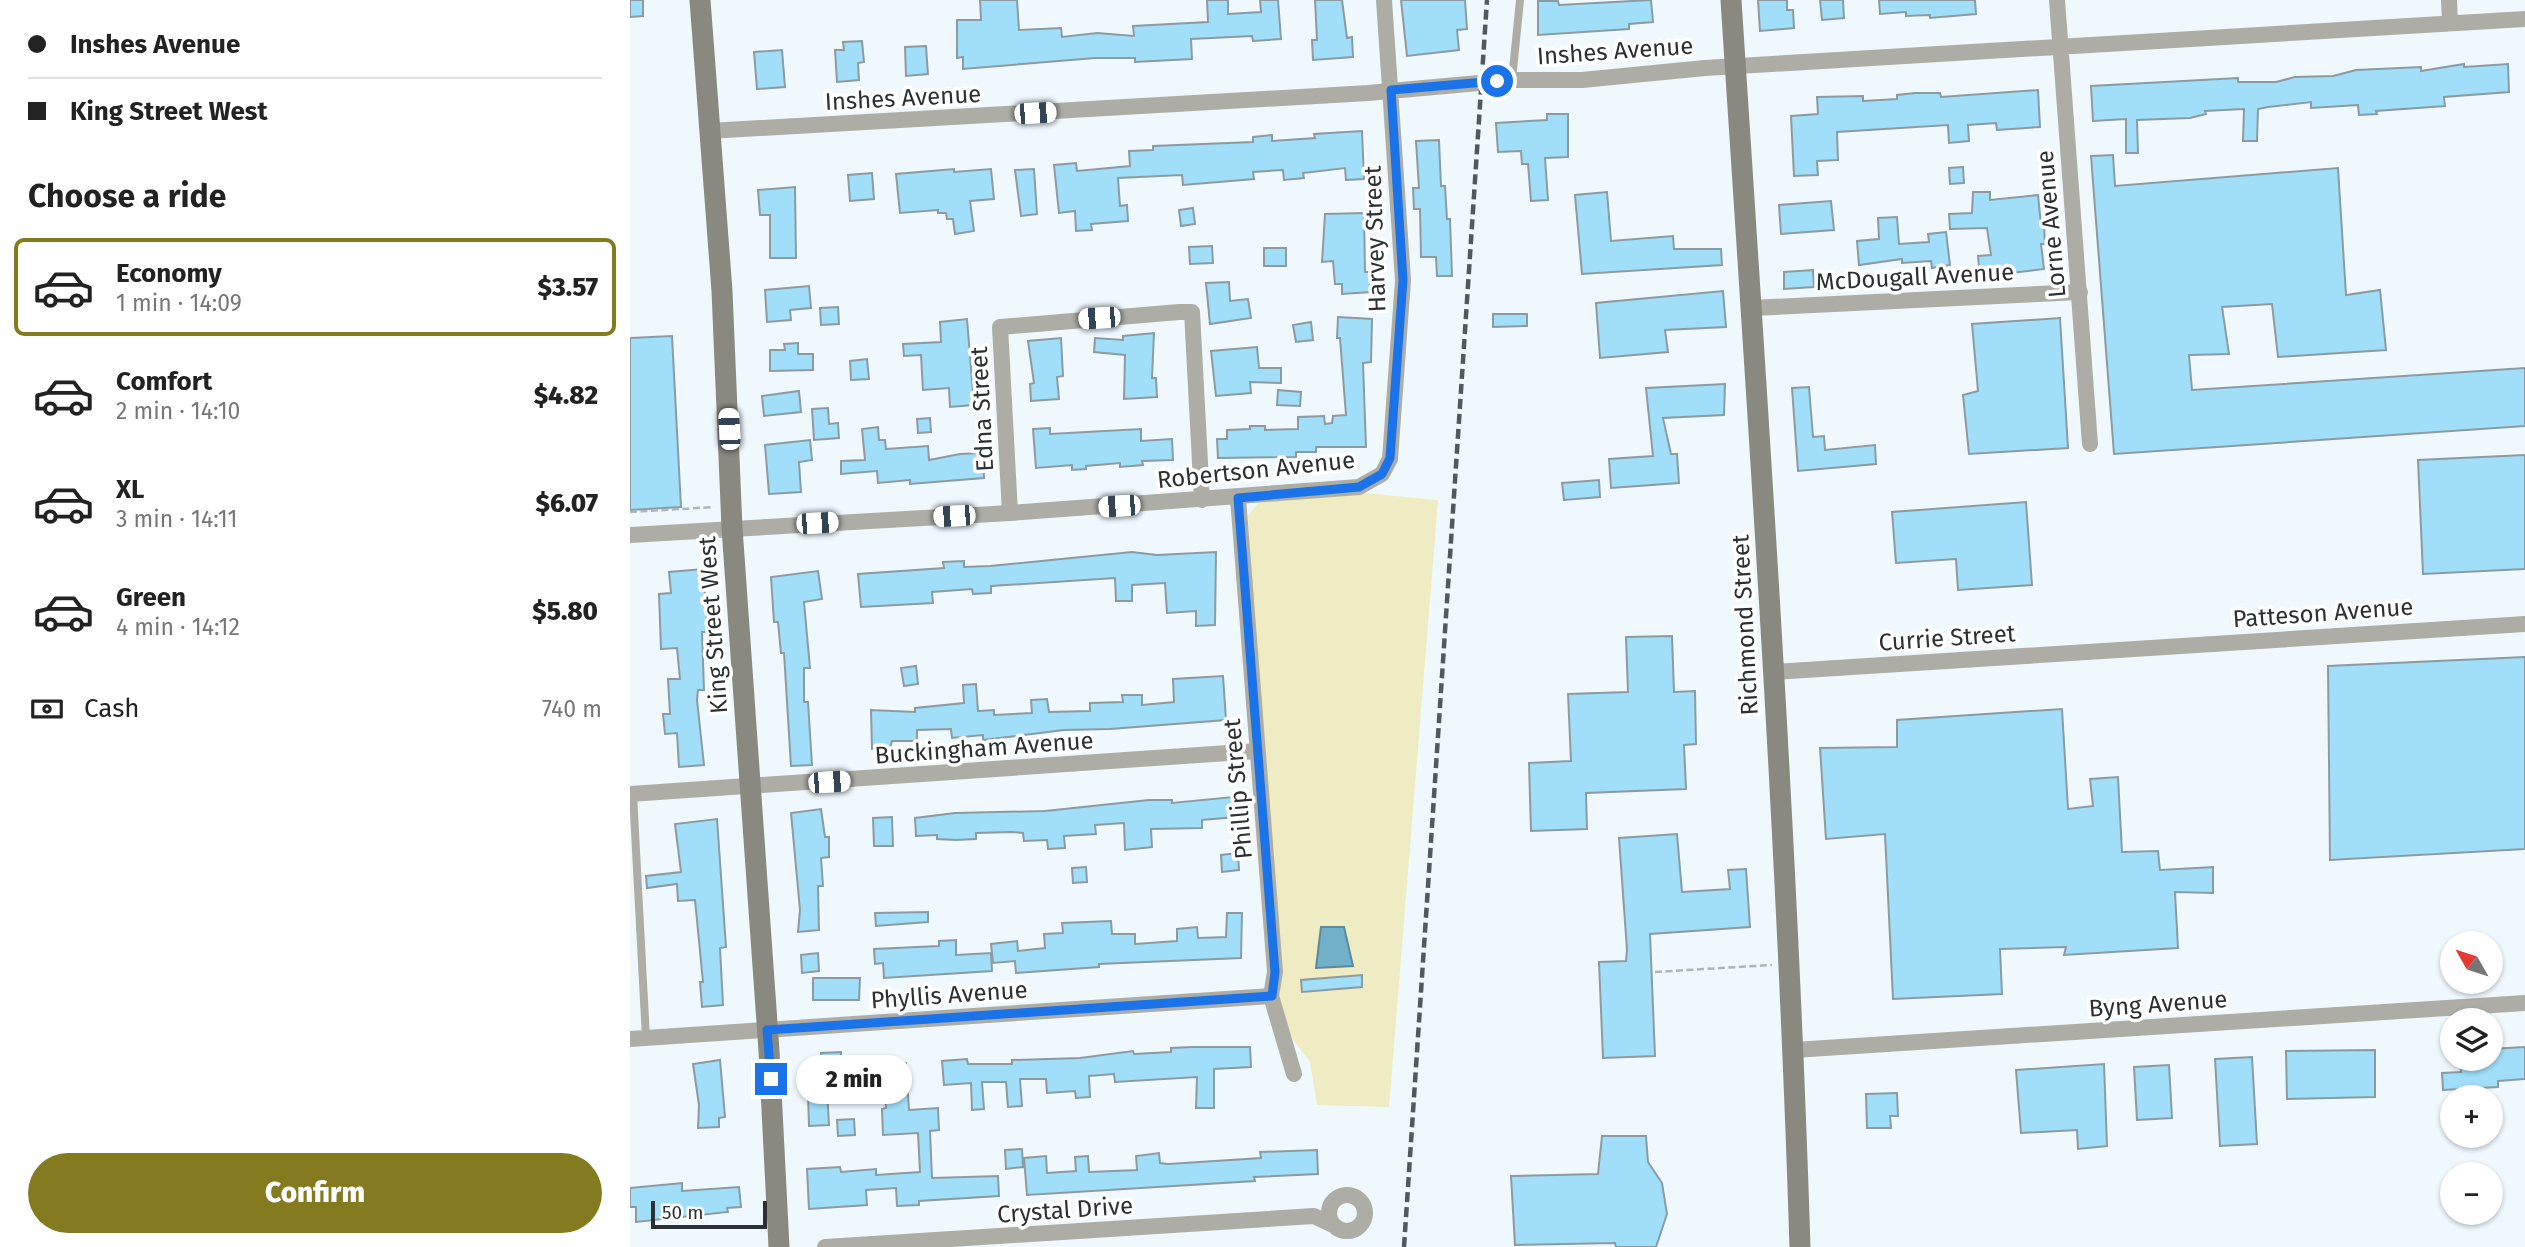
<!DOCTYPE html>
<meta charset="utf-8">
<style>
body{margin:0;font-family:"Fira Sans",sans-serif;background:#f6f6f6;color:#222;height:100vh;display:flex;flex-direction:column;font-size:26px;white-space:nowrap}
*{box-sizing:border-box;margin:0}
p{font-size:23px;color:#767676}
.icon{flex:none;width:38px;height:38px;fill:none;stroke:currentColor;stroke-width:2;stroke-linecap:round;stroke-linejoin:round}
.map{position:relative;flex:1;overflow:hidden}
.sheet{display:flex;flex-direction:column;background:#fff;width:630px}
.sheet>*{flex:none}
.hud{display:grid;align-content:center;height:154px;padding:0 28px;background:#fff}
.needle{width:46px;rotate:309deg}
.buttons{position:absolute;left:1810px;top:931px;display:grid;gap:14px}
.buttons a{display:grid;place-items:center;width:63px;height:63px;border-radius:50%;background:#fff;box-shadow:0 2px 5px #0004;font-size:35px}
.scale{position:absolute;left:21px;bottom:18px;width:116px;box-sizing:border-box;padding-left:7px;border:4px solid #2a3033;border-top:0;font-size:19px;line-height:24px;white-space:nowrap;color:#2a3033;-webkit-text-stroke:5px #fff;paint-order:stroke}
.end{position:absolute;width:32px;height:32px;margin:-16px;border:9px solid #1a73e8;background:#fff;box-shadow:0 0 0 4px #fff}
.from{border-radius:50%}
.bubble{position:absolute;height:49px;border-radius:24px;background:#fff;box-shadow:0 2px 5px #0004;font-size:23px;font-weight:800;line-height:49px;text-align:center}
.car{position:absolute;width:21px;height:42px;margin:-21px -10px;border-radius:9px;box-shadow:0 0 5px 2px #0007;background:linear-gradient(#fff 24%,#345 0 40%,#fff 0 76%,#345 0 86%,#fff 0)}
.hud b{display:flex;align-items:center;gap:24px;height:66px;font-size:26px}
.hud b+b{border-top:2px solid #e0e0e0}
.hud i{width:18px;height:18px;background:#222}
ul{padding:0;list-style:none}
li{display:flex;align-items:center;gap:21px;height:98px;margin:0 14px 10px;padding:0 14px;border:4px solid transparent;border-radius:10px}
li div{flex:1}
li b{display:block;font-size:26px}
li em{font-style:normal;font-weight:800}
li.selected{border-color:#847b21}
li>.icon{width:63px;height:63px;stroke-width:1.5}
h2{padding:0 28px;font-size:32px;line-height:84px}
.pay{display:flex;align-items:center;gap:18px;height:77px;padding:0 28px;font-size:26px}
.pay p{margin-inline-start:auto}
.primary-button{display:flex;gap:14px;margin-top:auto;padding:14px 28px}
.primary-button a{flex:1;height:80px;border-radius:42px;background:#847b21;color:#fff;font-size:28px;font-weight:800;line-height:80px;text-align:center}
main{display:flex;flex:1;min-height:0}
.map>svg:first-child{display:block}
.green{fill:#efebc2}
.water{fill:#72afc8;stroke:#5c899b;stroke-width:2}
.building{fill:#a0def9;stroke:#8c9ba2;stroke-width:2}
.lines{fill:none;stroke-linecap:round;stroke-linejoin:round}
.path{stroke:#adb6ba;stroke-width:2.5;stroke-dasharray:7 3.5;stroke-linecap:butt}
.lane{stroke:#adada6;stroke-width:8}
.street{stroke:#adada6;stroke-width:16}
.secondary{stroke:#8a8980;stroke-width:21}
.rail{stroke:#52595c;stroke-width:4.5;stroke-dasharray:10 5;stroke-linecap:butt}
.route{stroke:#1a73e8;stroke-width:9}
.labels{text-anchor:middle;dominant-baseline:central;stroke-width:7;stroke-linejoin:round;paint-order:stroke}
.street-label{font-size:24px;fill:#2a3033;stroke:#fff}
</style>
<main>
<section class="sheet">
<div class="hud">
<b><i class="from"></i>Inshes Avenue</b>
<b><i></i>King Street West</b>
</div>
<h2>Choose a ride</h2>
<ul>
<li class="selected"><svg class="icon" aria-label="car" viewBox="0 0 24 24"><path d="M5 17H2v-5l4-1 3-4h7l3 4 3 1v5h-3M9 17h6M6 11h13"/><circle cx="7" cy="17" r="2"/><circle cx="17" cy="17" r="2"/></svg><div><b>Economy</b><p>1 min · 14:09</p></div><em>$3.57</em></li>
<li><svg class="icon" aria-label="car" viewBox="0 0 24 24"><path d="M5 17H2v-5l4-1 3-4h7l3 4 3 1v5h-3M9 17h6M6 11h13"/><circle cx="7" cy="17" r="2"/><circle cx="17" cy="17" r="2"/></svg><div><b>Comfort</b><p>2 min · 14:10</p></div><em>$4.82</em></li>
<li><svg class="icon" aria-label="car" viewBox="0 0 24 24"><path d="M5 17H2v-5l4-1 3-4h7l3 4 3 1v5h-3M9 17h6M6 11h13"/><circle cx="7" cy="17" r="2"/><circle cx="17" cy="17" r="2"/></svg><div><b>XL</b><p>3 min · 14:11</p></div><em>$6.07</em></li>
<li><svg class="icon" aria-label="car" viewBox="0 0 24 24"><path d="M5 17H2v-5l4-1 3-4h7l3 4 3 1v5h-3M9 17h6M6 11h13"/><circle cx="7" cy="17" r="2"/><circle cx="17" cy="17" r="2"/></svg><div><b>Green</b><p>4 min · 14:12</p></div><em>$5.80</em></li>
</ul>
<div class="pay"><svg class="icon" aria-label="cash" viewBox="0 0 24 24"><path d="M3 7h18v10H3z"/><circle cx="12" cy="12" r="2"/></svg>Cash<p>740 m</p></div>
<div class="primary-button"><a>Confirm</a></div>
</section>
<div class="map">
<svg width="1895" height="1247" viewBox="0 0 1895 1247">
<rect width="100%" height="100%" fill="#eff9fd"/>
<path class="green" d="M734,493L808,500L759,1107L687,1105L680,1062L655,1029L648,1005L618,516L629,502Z"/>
<path class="water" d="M691,927H714L723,966L686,968Z"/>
<path class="building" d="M0,0H13V16L0,17Z
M350,0H387L389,30L431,28L432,37L467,33L504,36L503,26L578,22L577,0H598V14L631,12L630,0H648L651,39L623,41L622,36L561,39L562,59L505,62V58H465L333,69V57L327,58V20H351Z
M685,0H712L717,38L722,37L723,57L683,60L682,40H687Z
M771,0H835L837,29L827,30L829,50L777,56Z
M1021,0L1023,22L999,24V29L908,35V1H928L929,5Z
M1128,0H1157V10H1163L1164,28L1130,31Z
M1190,0H1213L1214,18L1192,20Z
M1249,0H1345L1346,14L1300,18V15L1276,16V12L1250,14Z
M232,41L234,62L228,63L229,80L207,82L205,50H214L213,42Z
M296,46L298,74L276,76L275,47Z
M152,50L155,87L127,89L124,52Z
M1834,64V67L1878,64L1879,92L1814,97L1815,106L1746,111L1747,114L1729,115L1728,105L1681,108V102L1638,107L1628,109L1627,141H1613L1614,109L1575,111L1576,114L1560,118L1507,120L1508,153H1496V119L1463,121L1461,86L1608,78V82H1646L1665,77L1703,76L1726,70L1791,67V71Z
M1408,90L1410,127L1367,130L1366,123L1338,125L1339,141L1319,143L1318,125L1207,132L1208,160L1187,161L1188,175L1164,176L1161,116L1188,114L1187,97L1233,96V101L1267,99V95L1285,93H1310L1311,97Z
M917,114H938V157L915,158L918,200L901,201L898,164H892L891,151L868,152L866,123L917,120Z
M732,131L734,179L716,180L715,168L673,173L674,178L654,180L653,170L623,172L624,179L553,185L552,175L488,178L490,206L497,205L498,221L461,224L462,230L446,231L445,211L429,213L424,165L446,163L447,171L500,166L499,151L523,150V146L623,142V137L642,135V141L685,138L684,134Z
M809,140L811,186H815L817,219H820L822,276H807L806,257H791L790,209H784L783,188H789L786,141Z
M1483,155L1485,186L1708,168L1716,295L1750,290L1756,350L1648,357L1642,304L1592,307L1599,354L1559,355L1562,390L1895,368V426L1484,454L1461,156Z
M1333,167L1334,183L1320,184L1319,168Z
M324,169V172L361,169L364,199L340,201L344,231L325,234L323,219H317L316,213H308V210L270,213L266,174Z
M404,169L407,214L391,216L385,170Z
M242,173L244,199L220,201L218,175Z
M165,187L166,258H140V215H130L128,190Z
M977,192L981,241L1043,236L1044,249H1091L1092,265L952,274L945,195Z
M1343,192H1360V200L1408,195L1411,225H1414L1415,244H1411L1414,269L1350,277L1348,256L1361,255L1357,228L1320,229L1319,214L1342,213Z
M1201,201L1204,230L1151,234L1149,205Z
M563,208L565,224L551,226L549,210Z
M734,213L735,272H739L741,292L712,294V284H705L703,261L692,262L695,214Z
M1267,217L1269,244L1299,242L1298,234L1316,232L1320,265L1302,268L1301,261L1272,263V259L1229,265L1227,241L1249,239L1248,218Z
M582,246L583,263L560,264L559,247Z
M634,248H656V266H634Z
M1183,270L1184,287L1154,289V272Z
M599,282L600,301L618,299L621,318L580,324L576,283Z
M179,286L181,308L160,310L161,320L137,322L135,290Z
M1093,291L1096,327L1035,330L1038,352L970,358L966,303Z
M208,307L209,324L191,325L190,308Z
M863,314H897V326L863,327Z
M708,317L742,319L741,362L733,363L736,447H686V452H666V457L588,458L587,439H597V430L620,429V426H635V430L668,429V417L694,416L695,424L702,423L703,416L716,415L710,338H707Z
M1430,318L1438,448L1339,454L1333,395L1348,391L1342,324Z
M337,319L344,405L320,407L319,388L293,390L291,355L274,356L273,344L311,342L310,322Z
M681,322L683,340L666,342L663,325Z
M524,333L522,378H526L527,397L494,399L495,355L464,352L465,338L493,340V336Z
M42,336L51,507L0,510V338Z
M431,338L433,376L427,377L429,399L401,401L400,384L404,383L398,341Z
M168,343V354H183V370L140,371V350H155L154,344Z
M627,347L629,368H651V383L620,382L621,393L586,396L581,351Z
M237,359L239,379L221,380L220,361Z
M1095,384L1094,415L1033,418L1041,454H1047L1049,483L981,488L979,459L1023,456L1016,388Z
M1179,387L1183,437L1194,436L1195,450L1245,445L1246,464L1168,471L1162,388Z
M648,390L671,392L670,406L647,405Z
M169,391L171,412L134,416L132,396Z
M198,408L199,424L208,423L209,438L184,440L182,409Z
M300,418L301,432L288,433L287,419Z
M248,427L249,440H255L256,449L298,446L299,460L330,454L353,453L354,478L280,484V480L248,483L247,471L211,474V461L235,460L232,429Z
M420,428V434L511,429V441L542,439L543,460L512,461L513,465L490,467V463L456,466V469L442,470V465L406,468L403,429Z
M180,440L182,460L169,462L171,492L139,494L135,445Z
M1895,455V569L1793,574L1788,460Z
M969,480L970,497L934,500L932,483Z
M1396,502L1402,585L1328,590L1326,559L1266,563L1262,512Z
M502,552L527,555L586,552L585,625L566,626V611L537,613L535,583L502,585V601H486L485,578L361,586V593L343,594L342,589L302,592L303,603L231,607L228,574L314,568L313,562L334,561V567L360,566Z
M73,569L78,632H72L74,690H68L67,700L74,765L49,767L47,733L35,734L33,714H40L38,679H50L47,648L31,649L29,594L41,593L39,572Z
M188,571L192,599L174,602L180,668H174V702H178L182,765L161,766L154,653H151L148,622H144L141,577Z
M1042,636L1044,692L1065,691L1066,744L1054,745L1056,789L956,793L957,829L901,831L899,763L941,761L938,694L998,692L996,637Z
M1895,657V849L1700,860L1698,666Z
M286,666L288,684L274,686L271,668Z
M593,676L596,720L480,729L434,730L353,740V735L322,738L321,729L287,730V741H262L260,748L242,749L241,710L285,712V708L334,703L333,685L346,684L348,711L364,710V715L402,713L401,700L417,699L419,712L460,711V703L493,702L492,695H512V705L544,702L543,679Z
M1432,709L1438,809L1463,806L1460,779L1488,777L1492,852L1528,851L1530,870L1583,867V893L1545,892L1548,948L1434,955L1436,947L1370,949L1372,994L1263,999L1255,834L1196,839L1190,748L1267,747V720Z
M603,797L605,817L572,820V828L521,829L522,847L495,850L494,823L465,825L466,834L434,836L435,848L418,849L417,840L394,841L393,833L382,832L346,833V839L326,840L307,839V835L286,836L285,818L325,813L415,811L519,800H542V803Z
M191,809L195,837H199V857L191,858L193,886H188L189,930L168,932L170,910L161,813Z
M262,817L263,846H244L243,818Z
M87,819L96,947L90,948L93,1005L72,1007L70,982H73L65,900L48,901L47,884L17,888L16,876L51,872L45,824Z
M1047,834L1052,892L1100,889L1098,870L1116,869L1120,927L1020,934L1025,1056L973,1058L969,962L996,961L997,950L989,838Z
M608,853L609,870L592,872L591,855Z
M456,867L457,882L443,883L442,868Z
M298,912V922L246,926L245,913Z
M597,913H612L611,958L469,964V967L386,973L385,961L363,963L361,944L387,941L388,951L415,948L414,934L433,933L432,923L481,921L482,934H505V944L547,941V929L567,927L568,938L596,937Z
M326,940V955L361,953L362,971L254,978L253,963L245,964L244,949L309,946V941Z
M188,953L189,971L172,973L171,955Z
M732,975V987L672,992L671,980Z
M183,978H230L229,1000H183Z
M562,1047H620L621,1067L584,1069V1108H566L567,1077L485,1082L484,1074L459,1076L460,1097L446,1098L445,1091L417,1093L416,1079H390L392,1106L378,1107L376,1082H352L354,1109L342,1110L341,1083L314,1085L312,1061L337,1059L338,1064H382V1060L450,1058L503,1051L504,1054L541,1052V1048Z
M1895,1047V1079L1868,1081V1087L1813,1090L1812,1073L1831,1072L1830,1059H1860V1049Z
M1745,1050V1097L1657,1099L1656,1051Z
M211,1052L210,1088L197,1089L199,1125L179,1126L177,1063L192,1062L191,1053Z
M1622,1057L1627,1144L1590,1146L1585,1059Z
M90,1060L95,1117L89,1118V1127L68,1128L69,1105L63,1064Z
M276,1063L279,1110L308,1108L309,1130L300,1131L302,1178L368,1176L369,1196L289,1201V1205L267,1206L266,1188L236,1190L237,1205L179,1209L177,1169L210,1167L211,1172L246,1169V1175L290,1172L288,1133L253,1135L252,1109L256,1108L253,1065Z
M1474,1064L1477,1146L1448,1149L1447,1130L1391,1133L1386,1070Z
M1539,1065L1542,1118L1507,1120L1504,1067Z
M1267,1093L1268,1116H1260L1261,1128H1237L1236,1094Z
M224,1119L225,1135L208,1136L207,1120Z
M972,1136H1016L1018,1162L1032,1183L1037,1214L1026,1247H986L985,1243L885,1245L881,1176L968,1174Z
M392,1149L393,1167L376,1169L375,1150Z
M687,1150L688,1174L624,1177L625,1181L397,1195L394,1158L416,1156L417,1173L446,1171L445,1157L458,1156L459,1172L507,1170L506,1156L529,1153L530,1163L538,1164L631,1158L630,1152Z
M52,1183V1191L109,1187L111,1207L97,1208L98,1212L6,1222V1207H0V1188Z"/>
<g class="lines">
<path class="path" d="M0,512L84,507
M1025,972L1142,965"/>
<path class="lane" d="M882,80L890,0
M3,794L16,1038"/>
<path class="street" d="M1427,0L1460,444
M1819,0L1820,23
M79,131L738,93L882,80H952L1075,68L1895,19
M1122,308L1450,292
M608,498L645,972L641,996L664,1074
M380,513L370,327L549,312H562L572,500
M0,535L380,513L729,487L752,474L760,459L773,280L754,0
M1144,672L1895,624
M0,794L627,751
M0,1039L641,996
M1164,1050L1895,1003
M699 1213a18 18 0 1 1 36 0a18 18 0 1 1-36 0Z
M195,1247L684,1216L705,1226"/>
<path class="secondary" d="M70,0L92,291L102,528L139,1051L149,1247
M1101,0C1128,415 1157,831 1170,1247"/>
<path class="rail" d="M774,1247L857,0"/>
</g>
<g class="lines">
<path class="route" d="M141,1079L137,1030L642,996L645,972L608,498L729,487L752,474L760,458L773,280L761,90L867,81"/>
</g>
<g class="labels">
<g class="street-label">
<text transform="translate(985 51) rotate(-4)">Inshes Avenue</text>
<text transform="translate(273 98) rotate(-3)">Inshes Avenue</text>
<text transform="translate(1421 224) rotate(-95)">Lorne Avenue</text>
<text transform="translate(745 239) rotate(-92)">Harvey Street</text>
<text transform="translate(1285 277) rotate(-3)">McDougall Avenue</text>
<text transform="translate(352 409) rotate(-93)">Edna Street</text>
<text transform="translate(626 470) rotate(-6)">Robertson Avenue</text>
<text transform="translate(1693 613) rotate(-4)">Patteson Avenue</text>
<text transform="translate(83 625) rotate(-94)">King Street West</text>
<text transform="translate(1115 625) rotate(-93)">Richmond Street</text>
<text transform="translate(1317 638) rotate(-4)">Currie Street</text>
<text transform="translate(354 748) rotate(-4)">Buckingham Avenue</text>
<text transform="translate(608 789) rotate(-95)">Phillip Street</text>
<text transform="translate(319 995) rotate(-4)">Phyllis Avenue</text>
<text transform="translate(1528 1004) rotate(-4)">Byng Avenue</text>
<text transform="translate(435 1210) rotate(-4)">Crystal Drive</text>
</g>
</g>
</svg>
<div class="buttons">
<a><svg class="needle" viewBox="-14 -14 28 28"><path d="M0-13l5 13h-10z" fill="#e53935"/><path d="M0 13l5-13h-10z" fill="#767676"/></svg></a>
<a><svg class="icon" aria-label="layers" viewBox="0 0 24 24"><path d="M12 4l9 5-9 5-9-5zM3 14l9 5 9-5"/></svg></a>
<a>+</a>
<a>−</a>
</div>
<div class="scale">50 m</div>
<i class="end from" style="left:867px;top:81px"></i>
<i class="end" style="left:141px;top:1079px"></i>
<div class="bubble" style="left:166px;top:1055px;width:116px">2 min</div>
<i class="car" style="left:405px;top:113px;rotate:87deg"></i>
<i class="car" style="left:469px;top:318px;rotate:266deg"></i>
<i class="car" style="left:99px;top:429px;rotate:357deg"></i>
<i class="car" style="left:489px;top:506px;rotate:266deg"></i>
<i class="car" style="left:324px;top:516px;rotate:267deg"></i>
<i class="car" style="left:187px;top:523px;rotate:87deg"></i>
<i class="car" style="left:199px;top:782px;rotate:86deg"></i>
</div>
</main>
